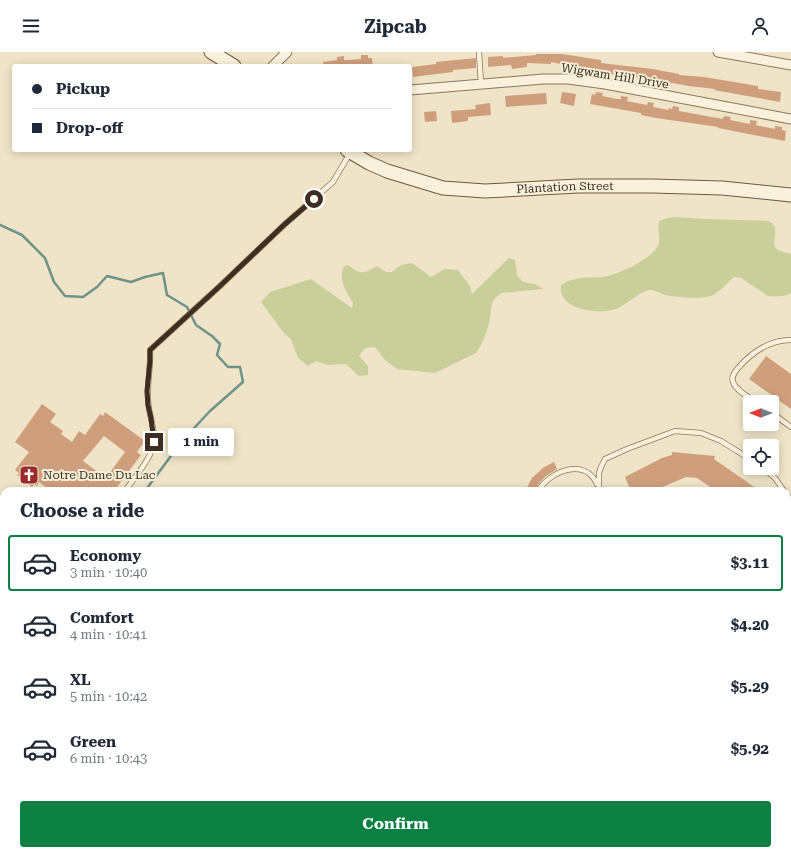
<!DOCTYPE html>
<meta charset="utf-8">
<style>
body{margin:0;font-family:"Roboto Serif",serif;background:#f2f2f3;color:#1f2937;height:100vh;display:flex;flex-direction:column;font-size:15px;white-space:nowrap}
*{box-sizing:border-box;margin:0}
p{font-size:13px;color:#747a83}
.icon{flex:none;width:22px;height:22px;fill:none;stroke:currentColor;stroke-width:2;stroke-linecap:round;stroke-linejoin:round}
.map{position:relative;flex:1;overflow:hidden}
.side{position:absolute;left:0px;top:435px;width:791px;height:368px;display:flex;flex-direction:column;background:#fff;border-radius:12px 12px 0 0;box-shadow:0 2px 10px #0003}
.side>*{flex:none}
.top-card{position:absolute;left:12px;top:12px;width:400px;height:88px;border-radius:4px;box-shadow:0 2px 10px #0003;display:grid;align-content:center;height:88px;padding:0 20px;background:#fff}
.needle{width:26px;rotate:270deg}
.controls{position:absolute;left:743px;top:343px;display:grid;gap:8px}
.controls a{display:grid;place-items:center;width:36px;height:36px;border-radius:4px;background:#fff;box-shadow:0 2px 10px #0003;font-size:20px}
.end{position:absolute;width:18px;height:18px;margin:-9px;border:5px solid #3d2e20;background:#fff;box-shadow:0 0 0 2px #fff}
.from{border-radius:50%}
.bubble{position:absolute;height:28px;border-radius:4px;background:#fff;box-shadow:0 2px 10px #0003;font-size:13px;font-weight:700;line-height:28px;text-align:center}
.top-card b{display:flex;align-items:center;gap:14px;height:38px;font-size:15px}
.top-card b+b{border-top:1px solid #e0e1e3}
.top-card i{width:10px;height:10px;background:#1f2937}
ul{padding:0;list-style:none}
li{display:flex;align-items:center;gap:12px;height:56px;margin:0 8px 6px;padding:0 12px;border:2px solid transparent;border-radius:4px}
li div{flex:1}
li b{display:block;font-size:15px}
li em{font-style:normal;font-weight:700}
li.current{border-color:#0b8043}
li>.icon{width:36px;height:36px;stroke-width:1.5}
h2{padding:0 20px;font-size:18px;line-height:48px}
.cta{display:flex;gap:8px;margin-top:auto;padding:8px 20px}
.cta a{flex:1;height:46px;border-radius:4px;background:#0b8043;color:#fff;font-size:16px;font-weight:700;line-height:46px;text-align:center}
header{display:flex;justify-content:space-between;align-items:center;height:52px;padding:0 20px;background:#fff;font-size:18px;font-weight:700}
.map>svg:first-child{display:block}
.green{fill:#c9cf9b}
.cemetery{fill:#bfc49a}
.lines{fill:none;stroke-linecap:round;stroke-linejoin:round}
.stream{stroke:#6f938a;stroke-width:2.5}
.building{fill:#cf9f7d;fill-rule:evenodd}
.service-casing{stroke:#8d765c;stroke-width:6}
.minor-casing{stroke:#8d765c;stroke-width:11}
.secondary-casing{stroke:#6f573f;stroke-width:15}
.service{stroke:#faf1dc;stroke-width:4.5}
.minor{stroke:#faf1dc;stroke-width:9}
.secondary{stroke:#faf1dc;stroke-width:13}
.route{stroke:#3d2e20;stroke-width:5}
.labels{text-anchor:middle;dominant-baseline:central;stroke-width:4;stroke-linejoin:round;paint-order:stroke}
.street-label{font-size:12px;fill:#3d2e20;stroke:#f7eed8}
.poi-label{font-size:12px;fill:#3d2e20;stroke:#f7eed8;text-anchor:start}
</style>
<header><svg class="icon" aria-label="menu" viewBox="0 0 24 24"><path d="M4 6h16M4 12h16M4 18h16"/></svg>Zipcab<svg class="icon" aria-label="person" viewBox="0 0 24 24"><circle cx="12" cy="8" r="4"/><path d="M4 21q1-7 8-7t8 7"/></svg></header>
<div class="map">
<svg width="791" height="803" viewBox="0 0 791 803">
<rect width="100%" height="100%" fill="#f0e4c8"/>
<path class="green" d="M674,165L706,167L768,169L772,171L775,175C777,194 766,196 791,202V241C785,245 775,245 768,244L741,226L734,225C727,231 721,239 713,243C705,248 675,245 665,243C660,241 655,238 650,238C642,238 626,253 616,257C599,263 557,258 561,233C575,224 588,226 603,225C617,223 653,207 658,193C661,186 657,177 659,169L667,166Z
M509,206L515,208L517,223L523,230L535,232L543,237L502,241C490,248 492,254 490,266C489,275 482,294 476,301L435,321L397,317L385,308L376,296L370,295L364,297L359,304L368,314V323L359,324L346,312L328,313L316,309L308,314L298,306L291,287L283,280L261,250L270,240L311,227L352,256L353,251C346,239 338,229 344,214L348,213C361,223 363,222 377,214L386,220H392L401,213L412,211L431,225L445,217L458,218L470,234L472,242Z
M158,799H450L455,803H155Z
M522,799H777L779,803H519Z"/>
<path class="cemetery" d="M0,705L4,708V799H51L47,803H0Z"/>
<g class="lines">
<path class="stream" d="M0,173L22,183L45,206L54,230L65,244L83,245L97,235L107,224L131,230L145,225L163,221L167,243L187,255L196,273L212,284L220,292L217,303L228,315H240L243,330L210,359L182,389L145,439
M184,799L185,803"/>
</g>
<path class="building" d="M536,2H562L601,8V11L653,17L679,22V23L704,25L758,34V37L781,40L780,50L714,38L715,37L689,34L662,29L637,26V25L611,22V20L585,17L551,10V12L527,11V15L512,17L511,13L488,15V5L503,4V6L536,3Z
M361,3H368V6H372L373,14H323V10L337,8V5L344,4V8H349L361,7Z
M476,6V16L453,18V20L413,25L412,15L436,12V10Z
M562,40L576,42L574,54L560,51Z
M596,40L603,41L602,44L617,47H621V44L628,45L627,49L647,53L648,50L654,51L653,55L668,58L669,56L672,57L673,54L679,55V59L723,67L724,64L731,65L730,68L750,72V68L757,69L756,73L760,74L775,77V74L782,75V78L786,79L785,89L718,76V75L656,66L641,63V61L590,52L592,42L595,43Z
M546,41L547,52L506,55L505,44Z
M490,51L491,63L468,65V69L452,71L451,59L476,57L475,53Z
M436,59L437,69L425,70L424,60Z
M766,304L791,322V357L749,327Z
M42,352L56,362L50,370L63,379L61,382L72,390L79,379L85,383L100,362L103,364L105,360L145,389L137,400L141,403L114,439H51L39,430L37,434L34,432L32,435L17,423L19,421L15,418L29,400L15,390ZM104,384L125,400L106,426L83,409Z
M672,400L715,404L714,407L760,439H716L697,426L686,425L653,439H631L625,425L662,406L672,403Z
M554,410L557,417L546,424L539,431L534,439H525L532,426L544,415Z"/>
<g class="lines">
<g class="service-casing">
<path id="service" d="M479,0L481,32
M756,350C749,345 736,339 733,330C731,324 735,320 738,316C752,300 769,288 791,288
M772,361L791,375
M763,416L775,426L784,439
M125,439C134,426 153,405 154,389C155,375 148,361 148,347C147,330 151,315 150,298L220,234L285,172L333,130L350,101
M538,439C550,419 585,405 597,432
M599,439V421L601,415L605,407L627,397L675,379L701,381L721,389L750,407
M787,443L791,449
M0,591L4,589
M0,655L4,649
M0,708L4,712
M0,772L4,766
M0,781L4,785
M22,799L28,803
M9,803L12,799
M36,803L40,799"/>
</g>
<g class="minor-casing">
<path id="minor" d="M718,0L791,13
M273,14L287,0
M410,38L543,27H568L605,32L791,67
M787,491L791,488"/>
</g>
<g class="secondary-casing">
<g id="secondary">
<path d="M211,0L234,14"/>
<path id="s1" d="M347,98L369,111L387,119L443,136L485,139L578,134H652L722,136L791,143"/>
</g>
</g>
<use href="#service" class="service"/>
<use href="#minor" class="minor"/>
<use href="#secondary" class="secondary"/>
</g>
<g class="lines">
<path class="route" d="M154,390L151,366L148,353L147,339L150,309V298L220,234L285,172L314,147"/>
</g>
<defs>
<g id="church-square" transform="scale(1)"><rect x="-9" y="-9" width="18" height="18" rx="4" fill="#9e2a2b" stroke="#f7eed8"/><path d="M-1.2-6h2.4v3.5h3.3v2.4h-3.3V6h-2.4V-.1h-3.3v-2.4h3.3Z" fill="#fff"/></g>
</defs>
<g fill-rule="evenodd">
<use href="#church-square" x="29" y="423"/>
</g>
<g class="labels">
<g class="street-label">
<text transform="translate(615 24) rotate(9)">Wigwam Hill Drive</text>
<text stroke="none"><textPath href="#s1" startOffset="226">Plantation Street</textPath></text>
</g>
<g class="poi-label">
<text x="43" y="423">Notre Dame Du Lac</text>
</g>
</g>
</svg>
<div class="controls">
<a><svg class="needle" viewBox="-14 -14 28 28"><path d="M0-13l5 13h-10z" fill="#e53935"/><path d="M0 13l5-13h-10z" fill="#747a83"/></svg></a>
<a><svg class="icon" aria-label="locate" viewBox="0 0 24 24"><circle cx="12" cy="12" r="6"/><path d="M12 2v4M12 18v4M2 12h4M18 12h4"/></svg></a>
</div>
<i class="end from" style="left:314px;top:147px"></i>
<i class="end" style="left:154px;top:390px"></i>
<div class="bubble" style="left:168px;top:376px;width:66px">1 min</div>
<div class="top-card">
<b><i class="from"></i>Pickup</b>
<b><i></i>Drop-off</b>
</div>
<section class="side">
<h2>Choose a ride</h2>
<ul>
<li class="current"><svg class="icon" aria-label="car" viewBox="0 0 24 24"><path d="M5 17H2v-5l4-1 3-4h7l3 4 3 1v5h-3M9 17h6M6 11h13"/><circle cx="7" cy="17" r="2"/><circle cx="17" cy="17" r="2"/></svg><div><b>Economy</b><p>3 min · 10:40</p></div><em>$3.11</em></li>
<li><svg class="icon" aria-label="car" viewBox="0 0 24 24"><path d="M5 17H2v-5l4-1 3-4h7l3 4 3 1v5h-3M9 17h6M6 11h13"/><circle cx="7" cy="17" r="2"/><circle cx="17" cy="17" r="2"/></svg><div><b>Comfort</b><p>4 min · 10:41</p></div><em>$4.20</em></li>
<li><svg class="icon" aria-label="car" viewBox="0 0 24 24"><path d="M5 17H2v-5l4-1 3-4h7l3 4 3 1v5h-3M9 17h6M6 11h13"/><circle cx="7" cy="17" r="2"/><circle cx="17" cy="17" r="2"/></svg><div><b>XL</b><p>5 min · 10:42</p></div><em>$5.29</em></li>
<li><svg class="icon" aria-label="car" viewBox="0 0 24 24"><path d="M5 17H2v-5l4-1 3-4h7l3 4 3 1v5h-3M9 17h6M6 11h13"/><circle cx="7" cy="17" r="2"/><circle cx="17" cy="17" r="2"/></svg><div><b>Green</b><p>6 min · 10:43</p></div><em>$5.92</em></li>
</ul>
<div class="cta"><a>Confirm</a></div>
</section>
</div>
